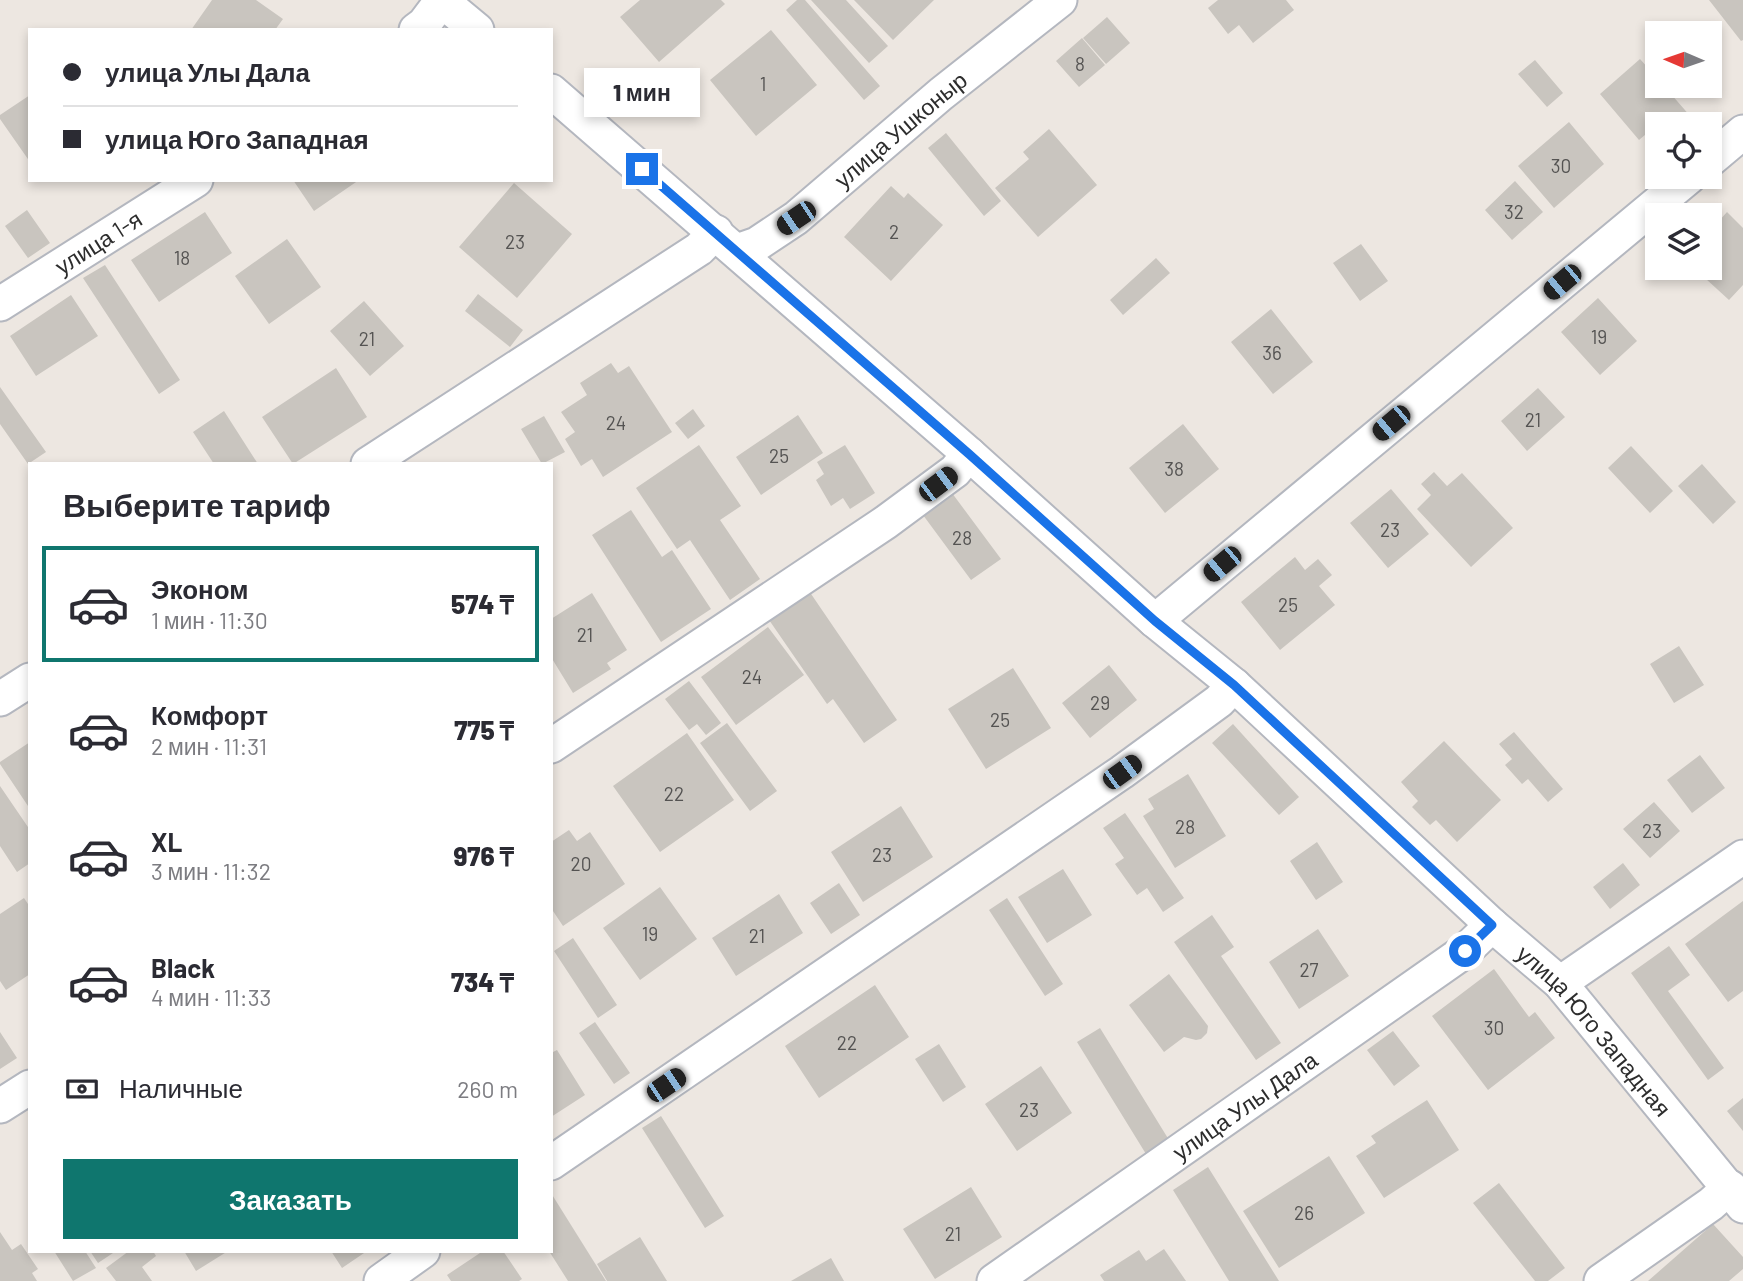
<!DOCTYPE html>
<html lang="ru">
<meta charset="utf-8">
<style>
body{margin:0;font-family:Barlow,sans-serif;background:#f7f7f7;color:#2b2b33;height:100vh;display:flex;flex-direction:column;font-size:26px;white-space:nowrap}
*{box-sizing:border-box;margin:0}
p{font-size:23px;color:#7c7c81}
.icon{flex:none;width:38px;height:38px;fill:none;stroke:currentColor;stroke-width:2;stroke-linecap:round;stroke-linejoin:round}
.map{position:relative;flex:1;overflow:hidden}
.sheet{position:absolute;left:28px;top:462px;width:525px;height:791px;display:flex;flex-direction:column;background:#fff;border-radius:0px;box-shadow:0 4px 10px #0003}
.sheet>*{flex:none}
.top-card{position:absolute;left:28px;top:28px;width:525px;height:154px;border-radius:0px;box-shadow:0 4px 10px #0003;display:grid;align-content:center;height:154px;padding:0 35px;background:#fff}
.needle{width:46px;rotate:272deg}
.tools{position:absolute;left:1645px;top:21px;display:grid;gap:14px}
.tools a{display:grid;place-items:center;width:77px;height:77px;border-radius:0px;background:#fff;box-shadow:0 4px 10px #0003;font-size:35px}
.end{position:absolute;width:32px;height:32px;margin:-16px;border:9px solid #1a73e8;background:#fff;box-shadow:0 0 0 4px #fff}
.from{border-radius:50%}
.bubble{position:absolute;height:49px;border-radius:0px;background:#fff;box-shadow:0 4px 10px #0003;font-size:23px;font-weight:800;line-height:49px;text-align:center}
.car{position:absolute;width:21px;height:42px;margin:-21px -10px;border-radius:9px;box-shadow:0 0 5px 2px #0007;background:linear-gradient(#222 24%,#8ab4d8 0 40%,#222 0 76%,#8ab4d8 0 86%,#222 0)}
.top-card b{display:flex;align-items:center;gap:24px;height:66px;font-size:26px}
.top-card b+b{border-top:2px solid #e1e1e2}
.top-card i{width:18px;height:18px;background:#2b2b33}
ul{padding:0;list-style:none}
li{display:flex;align-items:center;gap:21px;height:116px;margin:0 14px 10px;padding:0 21px;border:4px solid transparent;border-radius:0px}
li div{flex:1}
li b{display:block;font-size:26px}
li em{font-style:normal;font-weight:800}
li.on{border-color:#0f766e}
li>.icon{width:63px;height:63px;stroke-width:1.5}
h2{padding:0 35px;font-size:32px;line-height:84px}
.pay{display:flex;align-items:center;gap:18px;height:77px;padding:0 35px;font-size:26px}
.pay p{margin-inline-start:auto}
.primary-button{display:flex;gap:14px;margin-top:auto;padding:14px 35px}
.primary-button a{flex:1;height:80px;border-radius:0px;background:#0f766e;color:#fff;font-size:28px;font-weight:800;line-height:80px;text-align:center}
.map>svg:first-child{display:block}
.building{fill:#c9c5bf}
.lines{fill:none;stroke-linecap:round;stroke-linejoin:round}
.street-casing{stroke:#b4b7bf;stroke-width:37}
.street{stroke:#fff;stroke-width:33}
.route{stroke:#1a73e8;stroke-width:9}
.labels{text-anchor:middle;dominant-baseline:central;stroke-width:6;stroke-linejoin:round;paint-order:stroke}
.number-label{font-size:19px;fill:#545352}
.street-label{font-size:23px;fill:#2d2d2d;stroke:#fff}
</style>
<div class="map">
<svg width="1743" height="1281" viewBox="0 0 1743 1281">
<rect width="100%" height="100%" fill="#ede7e1"/>
<path class="building" d="M212,0H256L283,19L275,30H191Z
M640,0H721L725,4L659,62L620,17Z
M797,0H805L880,86L864,100L786,10Z
M811,0H846L888,46L869,63Z
M854,0H934L893,40Z
M1218,0H1286L1294,10L1253,43L1239,25L1228,34L1208,8Z
M1709,0H1743V40L1741,41Z
M1107,17L1130,43L1106,64L1083,38Z
M771,30L817,85L756,136L710,80Z
M1082,38L1105,65L1079,87L1056,61Z
M1640,59L1657,78V86H1664L1691,117L1683,124H1657V135L1652,129L1639,140L1600,94Z
M1535,60L1563,93L1547,107L1518,74Z
M30,95V162L0,119V115Z
M1569,122L1604,164L1554,208L1518,166Z
M1049,129L1097,185L1038,237L995,188L1029,159L1023,152Z
M946,133L1001,201L984,216L928,148Z
M293,180H359L314,211Z
M1515,181L1543,212L1512,240L1485,210Z
M514,183L572,234L517,298L459,247Z
M891,186L904,198L908,193L943,225L891,281L844,237Z
M27,210L50,243L28,258L5,226Z
M205,212L232,253L159,302L131,260Z
M1727,212L1743,228V285L1729,300L1694,268H1710V231Z
M287,239L321,287L269,324L235,276Z
M1361,244L1388,281L1360,301L1333,263Z
M1156,258L1170,273L1123,315L1110,300Z
M105,265L180,380L159,394L83,278Z
M478,294L523,330L510,347L465,311Z
M71,295L98,336L36,376L10,336Z
M1598,298L1637,341L1600,375L1561,332Z
M364,301L404,346L370,376L330,331Z
M1271,309L1313,362L1273,394L1231,342Z
M611,363L618,373L629,366L672,432L603,477L592,459L581,466L565,439L575,432L561,412L587,395L580,383Z
M336,368L367,417L293,464L262,417Z
M0,387L46,452L28,464L0,424Z
M1538,388L1565,417L1527,451L1501,421Z
M693,409L705,426L688,439L675,423Z
M224,411L258,464H214L193,432Z
M798,415L823,453L761,495L736,457Z
M544,416L565,452L542,464L521,429Z
M1183,424L1219,469L1165,513L1129,468Z
M699,445L741,506L720,520L760,579L730,600L690,540L677,549L636,488Z
M845,445L875,493L850,509L843,498L831,506L816,480L824,474L817,462Z
M1631,446L1673,491L1650,513L1608,468Z
M1702,464L1736,502L1713,524L1678,486Z
M1434,472L1447,486L1462,473L1513,528L1471,567L1417,509L1431,495L1421,484Z
M1391,489L1429,534L1388,568L1350,523Z
M952,493L1001,559L971,580L923,515Z
M631,510L662,557L672,550L711,609L661,642L592,535Z
M1295,557L1305,570L1318,559L1332,575L1319,586L1335,605L1280,650L1241,602Z
M807,588L897,720L864,743L833,699L827,704L767,617Z
M592,593L627,650L607,663L611,669L573,693L551,657V619Z
M768,627L804,675L736,725L701,677Z
M1679,646L1704,685L1674,703L1650,664Z
M1109,665L1137,700L1090,738L1062,703Z
M1013,668L1051,728L986,769L948,709Z
M689,681L721,723L706,735L697,724L689,730L665,699Z
M727,723L777,791L750,811L700,743Z
M1233,724L1299,797L1279,815L1212,743Z
M1514,732L1563,789L1548,802L1528,779L1522,784L1505,765L1512,759L1499,744Z
M687,733L734,800L660,852L613,786Z
M1444,741L1501,800L1457,842L1436,820L1430,825L1412,807L1418,801L1401,782Z
M30,742V809L0,764V762Z
M1700,755L1725,788L1692,813L1667,780Z
M1188,774L1226,836L1175,868L1143,816L1154,809L1148,799Z
M0,786L30,830V863L17,872L0,846Z
M1654,802L1680,831L1650,858L1623,829Z
M901,806L933,857L863,902L831,852Z
M1125,813L1184,898L1163,912L1147,888L1137,895L1115,864L1124,858L1103,828Z
M569,830L577,841L590,832L625,884L563,926L551,908V842Z
M1317,842L1343,882L1316,900L1290,861Z
M1623,863L1640,885L1610,909L1593,887Z
M1063,869L1092,915L1047,943L1018,897Z
M839,883L860,915L831,934L810,903Z
M660,887L697,939L640,980L603,928Z
M779,894L803,933L736,976L712,938Z
M24,898L30,907V974L6,990L0,981V914Z
M1007,898L1063,984L1045,996L989,910Z
M1743,901V991L1728,1002L1685,944Z
M1212,915L1234,947L1221,956L1281,1043L1256,1060L1174,942Z
M1318,929L1349,976L1299,1009L1269,962Z
M573,938L617,1005L598,1018L554,951Z
M1669,946L1690,975L1668,991L1724,1068L1708,1080L1631,973Z
M1494,969L1529,1017L1535,1012L1555,1038L1488,1090L1432,1016Z
M1169,974L1208,1026L1207,1033L1201,1039L1196,1040L1184,1037L1164,1052L1129,1005Z
M875,985L909,1037L819,1098L785,1046Z
M595,1022L630,1073L614,1084L579,1033Z
M1100,1028L1169,1140L1146,1154L1077,1042Z
M1393,1031L1420,1066L1394,1086L1367,1050Z
M0,1032L17,1058L0,1069Z
M939,1044L966,1087L943,1102L915,1059Z
M557,1050L585,1095L551,1117V1053Z
M1041,1066L1072,1113L1017,1151L985,1104Z
M1743,1098V1131L1727,1111Z
M1427,1100L1459,1150L1384,1198L1356,1156L1376,1143L1371,1136Z
M661,1116L724,1216L705,1228L642,1128Z
M1329,1156L1365,1213L1279,1268L1243,1211Z
M1208,1167L1279,1281H1229L1173,1190Z
M1499,1183L1565,1268L1548,1281H1535L1473,1203Z
M971,1187L1002,1237L935,1279L903,1229Z
M551,1193L606,1281H568L549,1251H551Z
M1713,1224L1743,1257V1269L1729,1281H1648Z
M0,1232L12,1250L21,1244L38,1269L32,1273L37,1281H0Z
M640,1237L667,1281H607L597,1264Z
M1164,1249L1186,1281H1104L1100,1275L1139,1250L1146,1261Z
M54,1251H85L96,1268L73,1281Z
M90,1251H116L98,1263Z
M129,1251H153L156,1256L142,1267L152,1281H116L106,1268Z
M184,1251H228L196,1271Z
M331,1251H367L342,1268Z
M483,1251H503L522,1279L519,1281H451L447,1275Z
M831,1258L844,1281H791Z"/>
<g class="lines">
<g class="street-casing">
<g id="street">
<path d="M441,0L477,30"/>
<path d="M416,30L424,24L442,0"/>
<path id="s1" d="M551,91L969,454L1155,621L1234,685L1492,925L1560,983L1743,1206"/>
<path d="M1710,160L1743,132"/>
<path id="s2" d="M737,251L757,244L796,218L941,94L1060,0"/>
<path id="s3" d="M0,304L196,180"/>
<path d="M368,464L699,249L716,232"/>
<path d="M1155,621L1689,177"/>
<path d="M0,699L30,680"/>
<path d="M551,746L886,522L955,471L969,454"/>
<path d="M1560,983L1743,857"/>
<path d="M0,1106L30,1087"/>
<path d="M551,1163L1122,772L1219,701L1234,685"/>
<path d="M381,1281L423,1251"/>
<path id="s4" d="M994,1281L1465,951L1492,925"/>
<path d="M1601,1281L1711,1204L1730,1187"/>
</g>
</g>
<use href="#street" class="street"/>
</g>
<g class="lines">
<path class="route" d="M642,169L969,454L1155,621L1234,685L1492,925L1465,951"/>
</g>
<g class="labels">
<g class="number-label">
<text x="1080" y="63">8</text>
<text x="763" y="83">1</text>
<text x="1561" y="165">30</text>
<text x="1514" y="211">32</text>
<text x="894" y="231">2</text>
<text x="515" y="241">23</text>
<text x="182" y="257">18</text>
<text x="1599" y="336">19</text>
<text x="367" y="338">21</text>
<text x="1272" y="352">36</text>
<text x="1533" y="419">21</text>
<text x="616" y="422">24</text>
<text x="779" y="455">25</text>
<text x="1174" y="468">38</text>
<text x="1390" y="529">23</text>
<text x="962" y="537">28</text>
<text x="1288" y="604">25</text>
<text x="585" y="634">21</text>
<text x="752" y="676">24</text>
<text x="1100" y="702">29</text>
<text x="1000" y="719">25</text>
<text x="674" y="793">22</text>
<text x="1185" y="826">28</text>
<text x="1652" y="830">23</text>
<text x="882" y="854">23</text>
<text x="581" y="863">20</text>
<text x="650" y="933">19</text>
<text x="757" y="935">21</text>
<text x="1309" y="969">27</text>
<text x="1494" y="1027">30</text>
<text x="847" y="1042">22</text>
<text x="1029" y="1109">23</text>
<text x="1304" y="1212">26</text>
<text x="953" y="1233">21</text>
</g>
<g class="street-label">
<text stroke="none"><textPath href="#s2" startOffset="205">улица Ушконыр</textPath></text>
<text stroke="none"><textPath href="#s3" startOffset="116">улица 1-я</textPath></text>
<text stroke="none"><textPath href="#s1" startOffset="1405">улица Юго Западная</textPath></text>
<text stroke="none"><textPath href="#s4" startOffset="306">улица Улы Дала</textPath></text>
</g>
</g>
</svg>
<div class="tools">
<a><svg class="needle" viewBox="-14 -14 28 28"><path d="M0-13l5 13h-10z" fill="#e53935"/><path d="M0 13l5-13h-10z" fill="#7c7c81"/></svg></a>
<a><svg class="icon" aria-label="locate" viewBox="0 0 24 24"><circle cx="12" cy="12" r="6"/><path d="M12 2v4M12 18v4M2 12h4M18 12h4"/></svg></a>
<a><svg class="icon" aria-label="layers" viewBox="0 0 24 24"><path d="M12 4l9 5-9 5-9-5zM3 14l9 5 9-5"/></svg></a>
</div>
<i class="end from" style="left:1465px;top:951px"></i>
<i class="end" style="left:642px;top:169px"></i>
<div class="bubble" style="left:584px;top:68px;width:116px">1 мин</div>
<i class="car" style="left:796px;top:218px;rotate:236deg"></i>
<i class="car" style="left:1562px;top:282px;rotate:230deg"></i>
<i class="car" style="left:1391px;top:423px;rotate:230deg"></i>
<i class="car" style="left:938px;top:484px;rotate:53deg"></i>
<i class="car" style="left:1222px;top:564px;rotate:230deg"></i>
<i class="car" style="left:1122px;top:772px;rotate:54deg"></i>
<i class="car" style="left:666px;top:1085px;rotate:56deg"></i>
<div class="top-card">
<b><i class="from"></i>улица Улы Дала</b>
<b><i></i>улица Юго Западная</b>
</div>
<section class="sheet">
<h2>Выберите тариф</h2>
<ul>
<li class="on"><svg class="icon" aria-label="car" viewBox="0 0 24 24"><path d="M5 17H2v-5l4-1 3-4h7l3 4 3 1v5h-3M9 17h6M6 11h13"/><circle cx="7" cy="17" r="2"/><circle cx="17" cy="17" r="2"/></svg><div><b>Эконом</b><p>1 мин · 11:30</p></div><em>574 ₸</em></li>
<li><svg class="icon" aria-label="car" viewBox="0 0 24 24"><path d="M5 17H2v-5l4-1 3-4h7l3 4 3 1v5h-3M9 17h6M6 11h13"/><circle cx="7" cy="17" r="2"/><circle cx="17" cy="17" r="2"/></svg><div><b>Комфорт</b><p>2 мин · 11:31</p></div><em>775 ₸</em></li>
<li><svg class="icon" aria-label="car" viewBox="0 0 24 24"><path d="M5 17H2v-5l4-1 3-4h7l3 4 3 1v5h-3M9 17h6M6 11h13"/><circle cx="7" cy="17" r="2"/><circle cx="17" cy="17" r="2"/></svg><div><b>XL</b><p>3 мин · 11:32</p></div><em>976 ₸</em></li>
<li><svg class="icon" aria-label="car" viewBox="0 0 24 24"><path d="M5 17H2v-5l4-1 3-4h7l3 4 3 1v5h-3M9 17h6M6 11h13"/><circle cx="7" cy="17" r="2"/><circle cx="17" cy="17" r="2"/></svg><div><b>Black</b><p>4 мин · 11:33</p></div><em>734 ₸</em></li>
</ul>
<div class="pay"><svg class="icon" aria-label="cash" viewBox="0 0 24 24"><path d="M3 7h18v10H3z"/><circle cx="12" cy="12" r="2"/></svg>Наличные<p>260 m</p></div>
<div class="primary-button"><a>Заказать</a></div>
</section>
</div>
